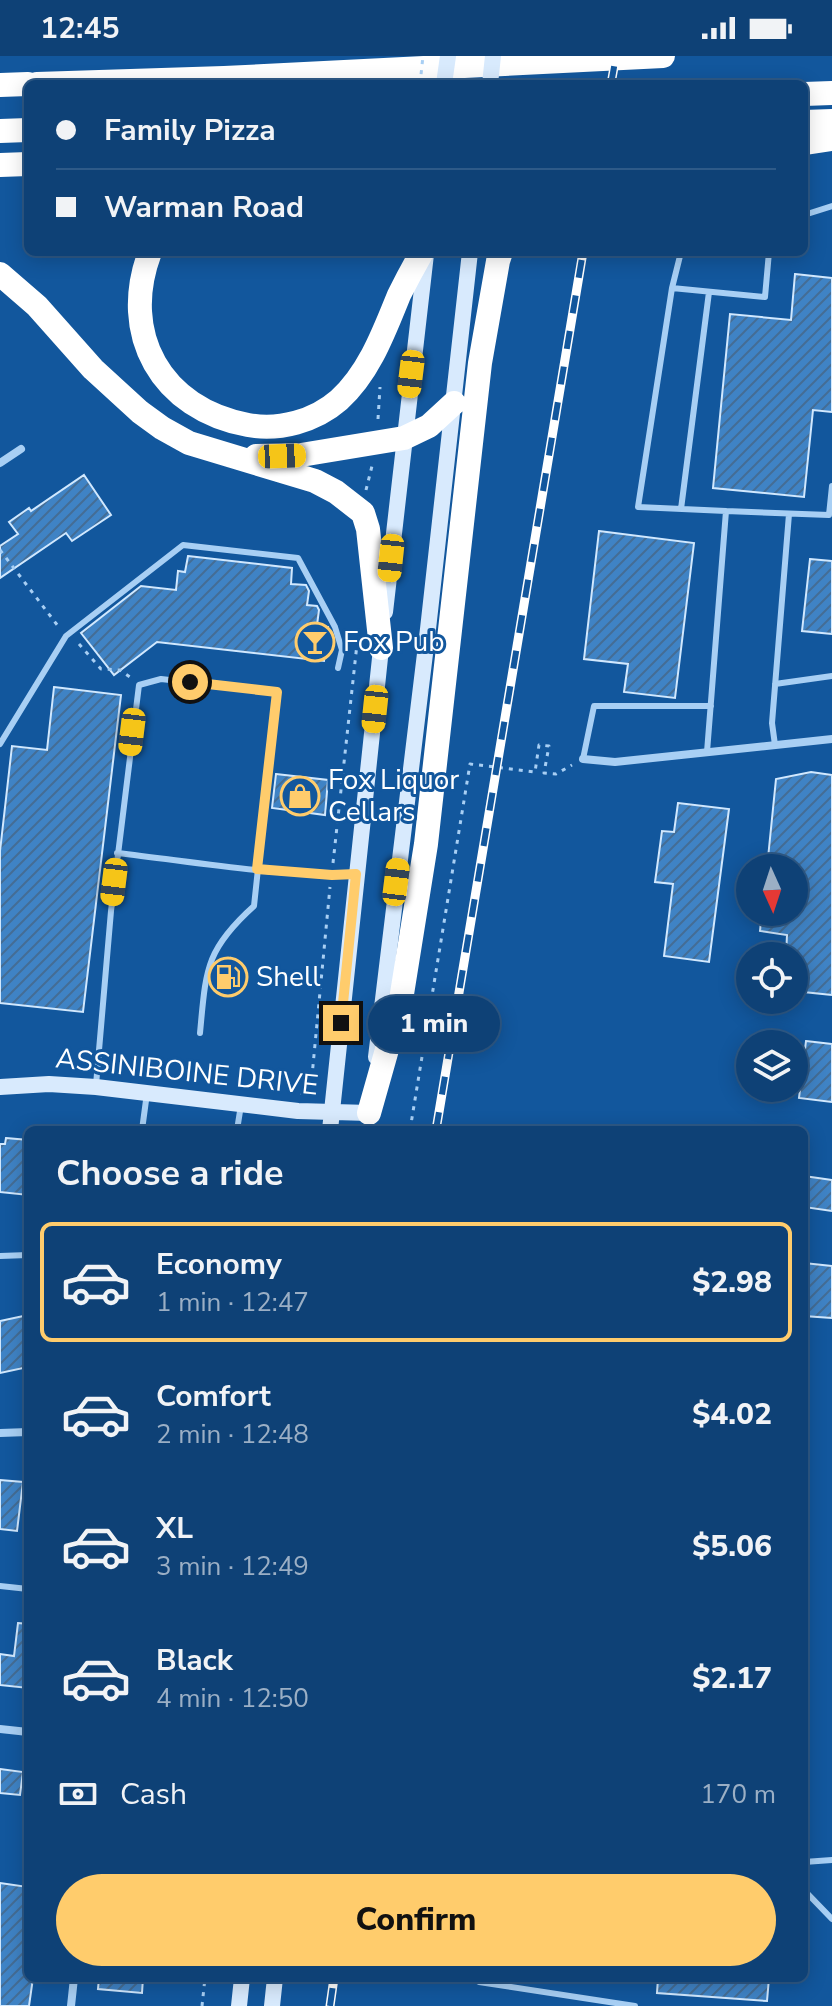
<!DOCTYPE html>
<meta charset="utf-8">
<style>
body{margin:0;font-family:"Nunito Sans",sans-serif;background:#17487b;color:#f1f3f6;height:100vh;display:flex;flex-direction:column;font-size:30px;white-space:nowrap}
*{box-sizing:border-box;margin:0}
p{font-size:26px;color:#9bafc5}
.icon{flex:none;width:44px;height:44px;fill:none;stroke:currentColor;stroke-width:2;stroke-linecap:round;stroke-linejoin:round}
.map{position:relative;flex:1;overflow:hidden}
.sheet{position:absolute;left:24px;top:1070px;width:784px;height:856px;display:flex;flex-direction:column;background:#0e4176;border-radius:12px;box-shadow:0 4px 20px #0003,0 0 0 2px #2e5a88}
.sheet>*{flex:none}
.banner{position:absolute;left:24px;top:24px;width:784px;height:176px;border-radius:12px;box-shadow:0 4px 20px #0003,0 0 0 2px #2e5a88;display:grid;align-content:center;height:176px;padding:0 32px;background:#0e4176}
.needle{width:52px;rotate:177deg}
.tools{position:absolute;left:736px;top:798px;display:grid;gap:16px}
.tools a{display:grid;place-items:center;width:72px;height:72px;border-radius:50%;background:#0e4176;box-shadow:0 4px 20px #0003,0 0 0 2px #2e5a88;font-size:40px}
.end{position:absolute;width:36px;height:36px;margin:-18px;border:10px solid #ffcc6c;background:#111;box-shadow:0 0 0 4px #111}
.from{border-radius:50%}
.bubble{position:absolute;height:56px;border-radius:28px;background:#0e4176;box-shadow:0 4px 20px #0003,0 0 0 2px #2e5a88;font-size:26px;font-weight:800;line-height:56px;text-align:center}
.car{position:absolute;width:24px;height:48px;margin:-24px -12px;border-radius:10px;box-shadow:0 0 6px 2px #0007;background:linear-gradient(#f5c518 24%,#345 0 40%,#f5c518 0 76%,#345 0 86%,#f5c518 0)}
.banner b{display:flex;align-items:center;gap:28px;height:76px;font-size:30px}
.banner b+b{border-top:2px solid #2e5a88}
.banner i{width:20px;height:20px;background:#f1f3f6}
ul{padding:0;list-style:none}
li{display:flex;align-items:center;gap:24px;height:120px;margin:0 16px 12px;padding:0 16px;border:4px solid transparent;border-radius:12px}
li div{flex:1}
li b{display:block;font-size:30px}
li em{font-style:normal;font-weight:800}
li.on{border-color:#ffcc6c}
li>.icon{width:72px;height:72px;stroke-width:1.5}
h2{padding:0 32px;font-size:36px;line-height:96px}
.pay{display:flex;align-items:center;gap:20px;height:88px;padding:0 32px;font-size:30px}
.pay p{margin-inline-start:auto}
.action{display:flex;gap:16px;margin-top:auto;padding:16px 32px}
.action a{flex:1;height:92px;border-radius:48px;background:#ffcc6c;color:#111;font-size:32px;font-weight:800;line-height:92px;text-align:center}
.status{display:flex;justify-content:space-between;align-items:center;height:56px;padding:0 40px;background:#0e4176;direction:ltr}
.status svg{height:22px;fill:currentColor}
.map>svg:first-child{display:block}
.building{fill:url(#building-hatch);stroke:#d1e8fe;stroke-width:2}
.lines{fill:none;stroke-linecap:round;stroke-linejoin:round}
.path{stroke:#a8cff4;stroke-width:3;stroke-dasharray:4 6;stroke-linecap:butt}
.lane{stroke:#a8cff4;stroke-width:6}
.street{stroke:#a8cff4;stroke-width:8}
.secondary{stroke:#d8eafd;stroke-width:16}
.highway{stroke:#fff;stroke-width:24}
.rail-casing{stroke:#fff;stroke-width:9}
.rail{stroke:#12579d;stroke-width:6;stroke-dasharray:18;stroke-linecap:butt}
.path-bridge{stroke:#a8cff4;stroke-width:3;stroke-dasharray:4 6;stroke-linecap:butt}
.secondary-bridge{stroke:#d8eafd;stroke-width:16}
.route{stroke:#ffcc6c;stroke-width:10}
.labels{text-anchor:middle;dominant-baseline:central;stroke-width:6;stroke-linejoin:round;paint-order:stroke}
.poi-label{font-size:28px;fill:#fff;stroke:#12579d;text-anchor:start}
.street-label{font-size:28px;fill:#fff;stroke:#12579d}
</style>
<div class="status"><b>12:45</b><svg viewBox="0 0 49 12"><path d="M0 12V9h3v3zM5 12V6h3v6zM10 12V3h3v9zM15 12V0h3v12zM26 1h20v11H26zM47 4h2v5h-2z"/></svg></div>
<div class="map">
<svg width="832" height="1950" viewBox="0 0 832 1950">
<defs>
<pattern id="building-hatch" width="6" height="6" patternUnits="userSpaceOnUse" patternTransform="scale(2)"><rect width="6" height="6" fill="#3f83c5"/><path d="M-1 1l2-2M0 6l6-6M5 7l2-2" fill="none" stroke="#446d95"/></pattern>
</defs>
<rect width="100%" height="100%" fill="#12579d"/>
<path class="building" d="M795,218L832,222V356L813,354L804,441L713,432L730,258L791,264Z
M84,419L111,459L72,485L66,477L0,522V490L18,478L9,466L29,452L31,455Z
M599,475L694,487L675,642L624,636L628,608L584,603Z
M188,500L292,512L291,528L306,529L309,535L307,549L317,550L319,554L317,569L328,571L324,605L157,586L114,619L81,577L141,530L176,534L178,515L185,516Z
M810,503L832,505V578L802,575Z
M54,631L121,639L83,956L0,947V795L12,690L47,694Z
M811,716L832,719V939L794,935V900H786L787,879L760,875L762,856H794V812H767L776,723Z
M276,718L328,724L325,759L272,752Z
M678,747L729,753L709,906L664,900L673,828L655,826L662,775L674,776Z
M231,902L245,912L228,936L214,926Z
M806,985L832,988V1046L799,1042Z
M6,1082L28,1084V1139L0,1136V1088H5Z
M804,1120L832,1124V1155L804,1151Z
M804,1207L832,1210V1262L804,1260Z
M28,1259V1311L0,1317V1265Z
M0,1424L23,1426L17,1475L0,1473Z
M18,1567L28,1568V1632L0,1629V1598L14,1600Z
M0,1713L23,1716L20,1739L0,1737Z
M0,1827L28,1831V1922H33L29,1950H0Z
M99,1922H143L142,1937L98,1933Z
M658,1922H769L767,1945L657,1937Z"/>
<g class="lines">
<path class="path" d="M378,363L380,331
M366,434L372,410
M0,494L58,570
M79,588L101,613L120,614L130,621
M333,807L357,588
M302,1039L304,1030L312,1020L330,831
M410,1074L470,708L535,716L539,689L549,690L544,717L556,718L572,709
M202,1950L205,1922"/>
<path class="lane" d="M804,159L832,150
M681,196L672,232L638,451L726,455L707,696
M672,232L765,241L769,196
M681,453L709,236
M726,455L829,459L832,430
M775,628L832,620
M0,688L66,580L183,489L298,502L335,571L342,594L338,612
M775,689L772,667L789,458
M583,703L594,650H711
M117,797C196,806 277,821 356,818
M96,1029L111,855L139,629L161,623L277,636L254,850C205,894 206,914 200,977
M142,1074L147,1037
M237,1074L241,1049
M0,1200L28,1199
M0,1530L28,1533
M804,1806L832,1804
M804,1834L832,1863
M479,1926L635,1950"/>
<path class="street" d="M0,407L21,393
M583,703L615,706L832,683
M0,1377L28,1376
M0,1673L28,1676
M71,1950L74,1922"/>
<path class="secondary" d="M385,556L426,198
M376,1001L428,573L470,196
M0,1031L49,1028L96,1031L298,1055L369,1057
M330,1074L382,583
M239,1950L242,1922
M272,1950L275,1922"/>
<path class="highway" d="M37,28L224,22L663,0
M0,29L28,28
M804,38L832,37
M804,66L832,65
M0,75L28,74
M804,87L832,83
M0,109L28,108
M150,196C119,278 161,353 248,369C279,375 315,365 339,344C369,317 384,276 399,239C406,225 414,210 422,196
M0,218L37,250L93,313L140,356L162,372L189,387L315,425L336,436L363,457L368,473L381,592
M256,400L301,399L404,382L429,370L454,347
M369,1057L401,944L426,788L480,307L498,205L501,196"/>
<g class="rail-casing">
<path id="rail" d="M611,28L616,0
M436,1074L583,196
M330,1950L334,1922"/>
</g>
<use href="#rail" class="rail"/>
<path class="path-bridge" d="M420,28L423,0"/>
<path class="secondary-bridge" d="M444,28L448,0
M490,28L493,0"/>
</g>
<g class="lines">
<path class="route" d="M190,626L277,636L257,813L332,819L356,818L341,967"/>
</g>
<defs>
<g id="bar-ring" transform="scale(2)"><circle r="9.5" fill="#12579d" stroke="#ffcc6c" stroke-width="1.5"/><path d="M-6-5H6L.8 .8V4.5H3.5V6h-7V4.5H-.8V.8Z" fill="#ffcc6c"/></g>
<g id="shop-ring" transform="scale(2)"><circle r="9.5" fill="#12579d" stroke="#ffcc6c" stroke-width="1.5"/><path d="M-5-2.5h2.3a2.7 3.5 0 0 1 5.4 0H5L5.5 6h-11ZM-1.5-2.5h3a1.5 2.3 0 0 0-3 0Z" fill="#ffcc6c"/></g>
<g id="fuel-ring" transform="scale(2)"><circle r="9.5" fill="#12579d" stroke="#ffcc6c" stroke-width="1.5"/><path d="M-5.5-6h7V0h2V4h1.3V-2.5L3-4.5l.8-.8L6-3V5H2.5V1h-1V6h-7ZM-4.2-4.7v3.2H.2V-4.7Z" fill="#ffcc6c"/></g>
</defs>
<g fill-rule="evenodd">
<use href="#bar-ring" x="315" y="586"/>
<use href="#shop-ring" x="300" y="740"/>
<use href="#fuel-ring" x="228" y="921"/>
</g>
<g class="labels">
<g class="poi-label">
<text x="343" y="586">Fox Pub</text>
<text x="328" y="724">Fox Liquor<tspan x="328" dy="32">Cellars</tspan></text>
<text x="256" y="921">Shell</text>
</g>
<g class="street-label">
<text transform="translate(187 1016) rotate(6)">ASSINIBOINE DRIVE</text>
</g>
</g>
</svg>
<div class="tools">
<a><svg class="needle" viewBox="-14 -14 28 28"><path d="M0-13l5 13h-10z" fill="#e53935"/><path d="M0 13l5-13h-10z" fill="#9bafc5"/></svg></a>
<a><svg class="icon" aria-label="locate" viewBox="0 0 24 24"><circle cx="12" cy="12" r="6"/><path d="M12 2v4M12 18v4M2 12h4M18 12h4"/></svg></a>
<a><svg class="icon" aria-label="layers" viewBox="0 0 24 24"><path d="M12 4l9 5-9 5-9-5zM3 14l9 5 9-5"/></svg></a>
</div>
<i class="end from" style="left:190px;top:626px"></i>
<i class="end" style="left:341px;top:967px"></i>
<div class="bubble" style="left:368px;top:940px;width:132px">1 min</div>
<i class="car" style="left:411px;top:318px;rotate:187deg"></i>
<i class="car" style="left:282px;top:400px;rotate:88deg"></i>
<i class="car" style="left:391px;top:502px;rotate:186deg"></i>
<i class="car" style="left:375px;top:653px;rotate:186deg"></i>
<i class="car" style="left:132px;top:676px;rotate:187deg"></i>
<i class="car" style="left:114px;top:826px;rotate:187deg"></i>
<i class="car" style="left:396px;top:826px;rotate:7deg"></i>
<div class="banner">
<b><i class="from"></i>Family Pizza</b>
<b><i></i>Warman Road</b>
</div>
<section class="sheet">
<h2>Choose a ride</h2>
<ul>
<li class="on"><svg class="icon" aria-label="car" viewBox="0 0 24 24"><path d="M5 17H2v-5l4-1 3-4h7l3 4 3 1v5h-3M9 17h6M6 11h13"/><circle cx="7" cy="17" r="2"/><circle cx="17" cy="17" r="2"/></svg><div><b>Economy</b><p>1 min · 12:47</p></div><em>$2.98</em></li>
<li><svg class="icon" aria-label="car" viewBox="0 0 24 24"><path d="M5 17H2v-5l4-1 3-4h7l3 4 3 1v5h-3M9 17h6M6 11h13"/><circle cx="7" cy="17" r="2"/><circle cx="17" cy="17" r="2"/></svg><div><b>Comfort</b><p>2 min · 12:48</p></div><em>$4.02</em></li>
<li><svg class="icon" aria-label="car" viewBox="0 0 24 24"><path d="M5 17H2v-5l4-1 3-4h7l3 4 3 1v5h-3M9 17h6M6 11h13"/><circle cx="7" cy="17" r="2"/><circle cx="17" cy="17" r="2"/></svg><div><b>XL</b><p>3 min · 12:49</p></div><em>$5.06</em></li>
<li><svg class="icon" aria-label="car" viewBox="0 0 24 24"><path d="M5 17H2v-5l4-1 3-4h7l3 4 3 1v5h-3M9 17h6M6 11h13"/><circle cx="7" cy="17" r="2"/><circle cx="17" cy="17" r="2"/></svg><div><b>Black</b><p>4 min · 12:50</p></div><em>$2.17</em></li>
</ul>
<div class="pay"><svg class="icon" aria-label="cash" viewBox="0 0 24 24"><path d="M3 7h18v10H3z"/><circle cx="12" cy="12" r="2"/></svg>Cash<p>170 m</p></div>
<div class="action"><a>Confirm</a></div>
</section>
</div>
